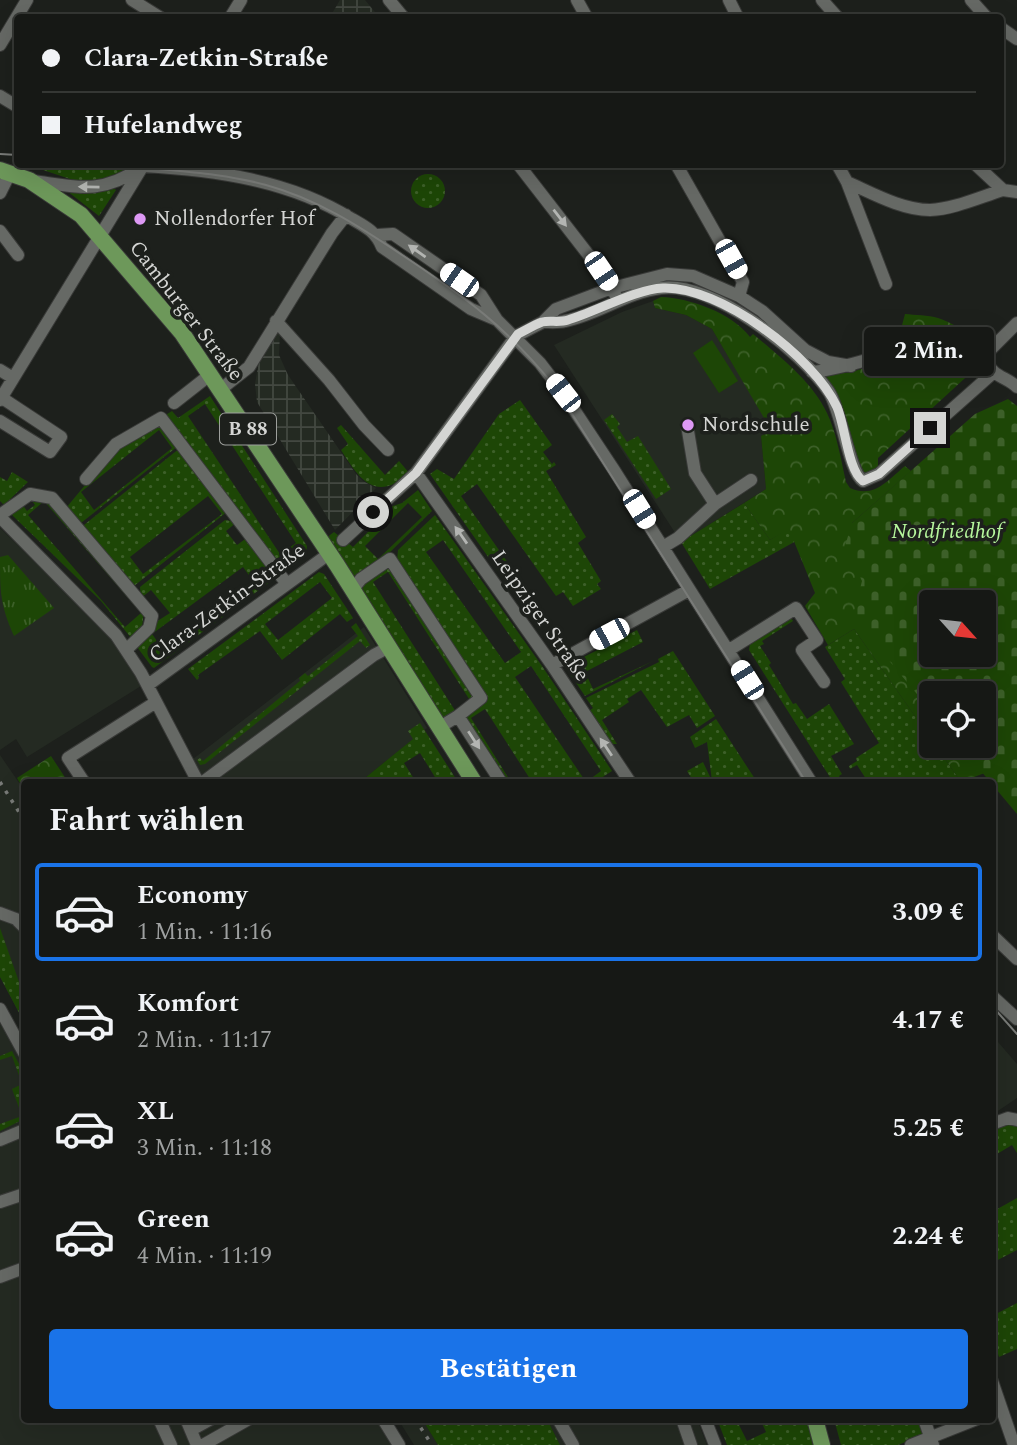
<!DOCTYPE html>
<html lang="de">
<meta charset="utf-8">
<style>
body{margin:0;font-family:Spectral,serif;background:#232522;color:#f1f3f6;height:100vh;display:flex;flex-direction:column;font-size:26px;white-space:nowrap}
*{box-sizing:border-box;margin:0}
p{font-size:23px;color:#9ea0a0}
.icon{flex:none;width:38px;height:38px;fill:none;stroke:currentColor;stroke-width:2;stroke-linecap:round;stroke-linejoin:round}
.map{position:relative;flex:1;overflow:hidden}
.panel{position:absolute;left:21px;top:779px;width:975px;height:644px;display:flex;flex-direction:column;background:#161815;border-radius:7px;box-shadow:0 7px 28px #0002,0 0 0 2px #353734}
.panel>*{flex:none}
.top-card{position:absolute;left:14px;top:14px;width:990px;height:154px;border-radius:7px;box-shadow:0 7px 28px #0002,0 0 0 2px #353734;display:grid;align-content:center;height:154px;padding:0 28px;background:#161815}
.needle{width:46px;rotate:117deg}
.fabs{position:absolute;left:919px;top:590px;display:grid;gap:14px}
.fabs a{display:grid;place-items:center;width:77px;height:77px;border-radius:7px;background:#161815;box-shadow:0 7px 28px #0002,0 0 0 2px #353734;font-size:35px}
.end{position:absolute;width:32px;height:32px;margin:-16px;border:9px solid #d4d5d3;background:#111;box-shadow:0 0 0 4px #111}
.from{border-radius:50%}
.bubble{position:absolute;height:49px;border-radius:7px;background:#161815;box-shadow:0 7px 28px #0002,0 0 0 2px #353734;font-size:23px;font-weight:700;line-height:49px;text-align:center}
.car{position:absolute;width:21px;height:42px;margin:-21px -10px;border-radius:9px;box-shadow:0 0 5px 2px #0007;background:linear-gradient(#fff 24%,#345 0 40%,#fff 0 76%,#345 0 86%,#fff 0)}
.top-card b{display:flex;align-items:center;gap:24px;height:66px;font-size:26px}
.top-card b+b{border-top:2px solid #353734}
.top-card i{width:18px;height:18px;background:#f1f3f6}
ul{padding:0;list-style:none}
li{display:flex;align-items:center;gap:21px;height:98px;margin:0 14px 10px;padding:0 14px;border:4px solid transparent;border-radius:7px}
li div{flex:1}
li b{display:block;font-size:26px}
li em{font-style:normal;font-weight:700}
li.active{border-color:#1a73e8}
li>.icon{width:63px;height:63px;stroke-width:1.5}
h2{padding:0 28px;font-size:32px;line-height:84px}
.primary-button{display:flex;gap:14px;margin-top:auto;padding:14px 28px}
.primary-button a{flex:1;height:80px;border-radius:7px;background:#1a73e8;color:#fff;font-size:28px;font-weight:700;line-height:80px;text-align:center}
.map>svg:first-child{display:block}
.built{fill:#242a22}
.industrial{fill:url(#industrial-grid)}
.grass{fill:url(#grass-dots);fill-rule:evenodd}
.forest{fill:url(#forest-crowns)}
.cemetery{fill:url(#cemetery-stones);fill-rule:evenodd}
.park{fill:url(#park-tufts)}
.pitch{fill:#1d4606}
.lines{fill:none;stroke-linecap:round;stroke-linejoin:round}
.minor-casing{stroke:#393a38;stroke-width:14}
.major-casing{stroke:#393a38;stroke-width:18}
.minor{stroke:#666965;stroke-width:12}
.major{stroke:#6d985a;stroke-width:16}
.tram{stroke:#797b78;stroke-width:2}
.rail{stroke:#797b78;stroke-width:3.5;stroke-dasharray:3.5 7;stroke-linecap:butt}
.oneway{fill:#b3b5b2}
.route{stroke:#d4d5d3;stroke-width:9}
.poi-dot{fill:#dd99f4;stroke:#1d201c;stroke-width:2.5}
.labels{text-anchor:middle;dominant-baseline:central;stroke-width:7;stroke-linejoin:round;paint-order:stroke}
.shield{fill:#1d201c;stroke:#9d9f9c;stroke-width:2}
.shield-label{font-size:19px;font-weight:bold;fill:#d4d5d3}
.poi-label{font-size:21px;fill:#d4d5d3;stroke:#1d201c;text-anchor:start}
.street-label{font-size:21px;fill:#d4d5d3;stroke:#1d201c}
.park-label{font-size:21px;font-style:italic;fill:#b6f79d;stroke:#1d201c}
</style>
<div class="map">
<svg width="1017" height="1445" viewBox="0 0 1017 1445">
<defs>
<pattern id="industrial-grid" width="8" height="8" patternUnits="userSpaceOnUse" patternTransform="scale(1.75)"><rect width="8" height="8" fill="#242a22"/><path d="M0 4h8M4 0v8" fill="none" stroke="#434841"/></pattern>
<pattern id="grass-dots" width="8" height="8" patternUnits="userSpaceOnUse" patternTransform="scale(1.75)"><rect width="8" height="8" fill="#1d4606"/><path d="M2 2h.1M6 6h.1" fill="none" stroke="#3d6029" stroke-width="1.8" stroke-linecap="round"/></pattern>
<pattern id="forest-crowns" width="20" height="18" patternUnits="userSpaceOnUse" patternTransform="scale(1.75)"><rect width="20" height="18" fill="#1d4606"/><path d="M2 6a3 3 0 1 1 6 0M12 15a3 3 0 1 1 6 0" fill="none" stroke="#3d6029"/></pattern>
<pattern id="cemetery-stones" width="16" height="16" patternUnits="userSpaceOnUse" patternTransform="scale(1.75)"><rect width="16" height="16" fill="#1d4606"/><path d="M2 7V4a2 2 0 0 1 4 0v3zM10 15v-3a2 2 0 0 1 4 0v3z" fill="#3d6029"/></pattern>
<pattern id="park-tufts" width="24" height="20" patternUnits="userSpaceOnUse" patternTransform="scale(1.75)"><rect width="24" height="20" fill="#1d4606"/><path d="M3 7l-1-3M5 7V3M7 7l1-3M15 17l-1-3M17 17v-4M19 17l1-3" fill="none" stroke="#3d6029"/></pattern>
</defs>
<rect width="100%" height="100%" fill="#1d201c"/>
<path class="built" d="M653,301L655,308L686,315L712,329L772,430L761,436L766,489L681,542L554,345L622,312Z
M0,528L86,610L115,643L141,686L27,757L16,739L0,750Z
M364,627L427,728L360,782H201L193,759Z
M0,755L24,790V1022L0,977Z
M0,1019L24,1064V1125L0,1134Z
M992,1035L1017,1064V1098L992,1115Z
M24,1136V1419H154L165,1445H0V1145Z
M166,1419H389L405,1445H177Z
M398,1419H422L438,1445H414Z
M547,1419H697L707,1445H560Z"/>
<path class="industrial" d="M340,0H365L379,17H330Z
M276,327L280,331L279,355L288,375L356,474L363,481L376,488L335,530L257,402L255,384L259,361Z"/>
<path class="grass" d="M28,165H102L128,169L109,180L79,182Z
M411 191a17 17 0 1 1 34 0a17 17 0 1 1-34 0Z
M113,188L116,190L99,216L67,191Z
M210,396L307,546L306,555L283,573L164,416L172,411L178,418ZM205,404L296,543L280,554L188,416Z
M520,400L552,445L543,452L552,464L554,462L556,465L546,471L586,537L578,543L601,581L597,584L601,589L573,606L563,592L556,596L477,484L461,496L537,604L526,611L430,474L437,469L454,479L499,414Z
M612,414L620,424L617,427L627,442L638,436L671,489L656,499L604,420Z
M159,425L178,446L81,523L66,508L120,443ZM159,430L172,448L94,510L81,492Z
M341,425L385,475L399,461L410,474C375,501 361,482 341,450L348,444L337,428Z
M180,448L228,511L134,586L83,530L84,525ZM208,496L222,514L143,574L130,557Z
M12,472L28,482L4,505L0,501V477L7,481Z
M418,490L432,511L383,559L374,562L355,578L326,538L334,532L353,547L381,519L376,514L381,510L402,503ZM408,503L422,517L378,559L365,546Z
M30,498L44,500L52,504L144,611L142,627L132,639L101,601L12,515V512L22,504L27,511L35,505ZM44,501L141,613L125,627L28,515Z
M744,503L770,540L789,528L796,541L710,589L681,542Z
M435,515L542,666L612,771L595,782H532L485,709L471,718L511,782H507L466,717L484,702L397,561L398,550ZM443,540L521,652L505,663L426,552ZM531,666L601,771L586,782L515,677Z
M225,520L237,522L226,531L237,545L248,537L278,576L154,668L152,667L137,647L159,620L170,613L151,590L141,598L140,587ZM243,567L256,585L165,652L152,634Z
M385,566L393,567L475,695L473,703L447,720L442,719L359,589L363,582ZM388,572L471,702L456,712L373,582Z
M319,572L324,574L353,618L347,622L340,614L282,660L260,631L198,675L199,678L197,680L188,669ZM320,582L332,598L278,640L265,624Z
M790,616L793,621L762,641L764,644L760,646L771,663L769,665L793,704L796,703L807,719L829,704L854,744L831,756L842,774L839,776L843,782H833L749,650L750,643Z
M356,623L370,645L366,648L360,641L205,764L200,765L197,760L200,758L203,761L300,681L299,678L305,673L308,676L358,636L351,627Z
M854,629L931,739V746H936L961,782H868L857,765L850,769L849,766L857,761L856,758L879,743L841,682L845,679L825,647Z
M637,630L643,642L585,672L593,689L653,661L585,696L568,671V665Z
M673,651L715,716L697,728L689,715L667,727L641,690L627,699L629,702L602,720L617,744H611L589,711L593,708L586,698L659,662L658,659Z
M716,719L757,782H694L687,771L703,762L712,781L707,742L695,748L690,737Z
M420,723L458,782H438L420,753L404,763L416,782H360L413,739L408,731Z
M0,928L24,996V1022L0,977Z
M12,1051L24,1073V1119L0,1131V1124L22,1116L12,1089L22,1084L12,1056L0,1060V1056Z
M1004,1123H1017V1153L1012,1145L992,1157V1127Z
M1017,1198V1250L992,1263V1212Z
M1017,1303V1349L999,1357L992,1336V1316Z
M422,1419H547L560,1445H438Z
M717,1419H736L747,1441L766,1432L760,1419H807L815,1445H727Z
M834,1419H920L925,1434L898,1445H841Z"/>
<path class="forest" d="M661,297C690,298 732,313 750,337L753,334C779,356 812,381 827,413C837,434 841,460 846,482L850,488C874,499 888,480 905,466L911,471L852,523L931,693V739L854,629L828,645L805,606L815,593L789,529L770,540L744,503L766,489L761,436L771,430L712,329L686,315L655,308L653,301Z
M905,314C915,315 928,315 938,318C955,323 968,338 985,329L993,336L980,348C937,332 925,335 883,348L879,327L901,329Z
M914,352C932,352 975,352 983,370L976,380V368L878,458V472L864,474L860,472L825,378L827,375L852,372Z
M936,746H984L1011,763L961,782Z
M51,756L68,782H24V790L17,778Z"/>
<path class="cemetery" d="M1008,399L1017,406V814L960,746H984V693H931V711L853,617L862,581L845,546L852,523L975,414ZM931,602H984V654H931Z"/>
<path class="park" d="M8,555L54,608L14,636C0,605 0,592 0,557Z"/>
<path class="pitch" d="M712,340L738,381L719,393L693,353Z"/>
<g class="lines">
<g class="minor-casing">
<path id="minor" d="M132,0L161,18
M389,0L404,18
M577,0L587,18
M729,0L738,18
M822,0L838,18
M971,0L987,18
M230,18L241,0
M1001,28L1017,39
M0,45L27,0
M0,96L18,107
M518,164L601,271L616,296
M676,164L743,282L739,296
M837,164L847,182L886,284
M975,164L1003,190L1017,192
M143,166C215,170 289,180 352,219C366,227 376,232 382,247L471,309L497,320
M34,181C77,187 101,195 140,168
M847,182C872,193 902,210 930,210C954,209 980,197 1003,190
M0,193L10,173
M0,231L18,255
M377,235L393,234L481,295L497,320L540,363L563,393L614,470L811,782
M276,321L329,380L364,425L388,450
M543,322C550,322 558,323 565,321C597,315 627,292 661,288C713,281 801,351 829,392C842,412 849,472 863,481L879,474L994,372
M982,358L1017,323
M0,370L13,378
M812,372C869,367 924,328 979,357C986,360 989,368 994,372C1001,378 1010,380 1017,387
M221,389L249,367L332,233L346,215
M0,400L144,164
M174,403L211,374
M0,421L50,452L61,437L2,398
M687,425L695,473L715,504
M416,473L552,665L630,782
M86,479L116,444L161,418L287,584
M0,515L30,494L52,498L152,616L149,628L126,650
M0,517L116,635L141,673L198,782
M343,540L416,473L516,336L543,322L556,309L612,288L667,274L693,276L739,296L762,311L805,350L828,362L851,366
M663,547L678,538L715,504L751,480
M352,590L361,579L390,559L481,698L458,716
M729,650L796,608L817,640L802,650L824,682
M552,665L689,590
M148,685L330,553
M440,727L458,716L501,782
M84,782L68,758L156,702
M203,782L374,655L389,647
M0,913L16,919L24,927
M992,935L1017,959
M992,996L1017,1019
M0,1009L24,1053
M992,1124L1008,1118L1017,1120
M0,1140L24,1130
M0,1202L24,1194
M0,1277L24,1268
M992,1381L1014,1445
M159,1419L171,1445
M186,1419L197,1445
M383,1419L399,1445
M558,1419L573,1445
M682,1419L691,1445
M705,1419L715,1445
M924,1419L933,1445
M191,1430L211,1419
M203,1445L249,1419
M911,1445L977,1419"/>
</g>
<g class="major-casing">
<path id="major" d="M0,170L29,180L81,215L182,333L337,565L474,782
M815,1419L822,1445"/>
</g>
<use href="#minor" class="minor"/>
<use href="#major" class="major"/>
<path class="tram" d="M0,154L18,155
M112,164C163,171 216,171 266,185C317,199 359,226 402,255C464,296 509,329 555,387L806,782
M992,1006L1017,1034"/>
<path class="rail" d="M0,782L24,820
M415,1419L432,1445"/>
</g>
<defs><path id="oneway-solid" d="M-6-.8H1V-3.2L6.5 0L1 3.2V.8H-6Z" transform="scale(1.75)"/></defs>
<g class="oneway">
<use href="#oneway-solid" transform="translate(89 187) rotate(-179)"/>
<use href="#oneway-solid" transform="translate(560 218) rotate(52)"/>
<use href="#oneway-solid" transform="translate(417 251) rotate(-145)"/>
<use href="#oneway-solid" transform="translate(461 535) rotate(-125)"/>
<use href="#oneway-solid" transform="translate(474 740) rotate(57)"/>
<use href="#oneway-solid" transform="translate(606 747) rotate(-124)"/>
</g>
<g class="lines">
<path class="route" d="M373,512L416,473L518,334C526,330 534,325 542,322C550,320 559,323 568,320C595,312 636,289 663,288C720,286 814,357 837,407C845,425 848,471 863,481L879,474L930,428"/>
</g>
<g class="poi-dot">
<circle cx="140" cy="219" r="7"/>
<circle cx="688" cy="425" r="7"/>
</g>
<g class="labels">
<rect class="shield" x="220" y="413.5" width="56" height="31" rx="5"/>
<g class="shield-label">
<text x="248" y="429">B 88</text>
</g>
<g class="poi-label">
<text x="154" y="219">Nollendorfer Hof</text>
<text x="702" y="425">Nordschule</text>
</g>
<g class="street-label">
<text transform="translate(186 311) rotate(52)">Camburger Straße</text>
<text transform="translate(227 603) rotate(-36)">Clara-Zetkin-Straße</text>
<text transform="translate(540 616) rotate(55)">Leipziger Straße</text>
</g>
<g class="park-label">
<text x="947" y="532">Nordfriedhof</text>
</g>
</g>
</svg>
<div class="fabs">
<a><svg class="needle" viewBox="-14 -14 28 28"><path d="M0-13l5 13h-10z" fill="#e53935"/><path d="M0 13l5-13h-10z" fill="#9ea0a0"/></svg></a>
<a><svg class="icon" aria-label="locate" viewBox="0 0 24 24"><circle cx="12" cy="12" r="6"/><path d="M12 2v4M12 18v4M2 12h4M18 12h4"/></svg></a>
</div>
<i class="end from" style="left:373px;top:512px"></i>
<i class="end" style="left:930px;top:428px"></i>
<div class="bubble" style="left:864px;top:327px;width:130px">2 Min.</div>
<i class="car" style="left:731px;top:259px;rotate:151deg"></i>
<i class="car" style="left:601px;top:271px;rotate:146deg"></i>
<i class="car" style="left:459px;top:280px;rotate:305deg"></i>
<i class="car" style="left:563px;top:393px;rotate:322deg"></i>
<i class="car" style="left:639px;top:509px;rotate:148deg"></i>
<i class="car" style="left:609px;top:634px;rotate:242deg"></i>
<i class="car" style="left:747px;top:680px;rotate:328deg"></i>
<div class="top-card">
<b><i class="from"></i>Clara-Zetkin-Straße</b>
<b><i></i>Hufelandweg</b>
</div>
<section class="panel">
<h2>Fahrt wählen</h2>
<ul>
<li class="active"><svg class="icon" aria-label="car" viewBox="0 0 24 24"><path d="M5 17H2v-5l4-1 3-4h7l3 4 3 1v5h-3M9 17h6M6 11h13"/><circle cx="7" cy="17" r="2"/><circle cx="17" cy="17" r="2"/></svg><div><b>Economy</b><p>1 Min. · 11:16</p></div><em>3.09 €</em></li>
<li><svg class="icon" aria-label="car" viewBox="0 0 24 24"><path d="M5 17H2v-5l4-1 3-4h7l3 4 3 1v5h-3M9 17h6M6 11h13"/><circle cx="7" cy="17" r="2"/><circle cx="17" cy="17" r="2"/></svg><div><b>Komfort</b><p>2 Min. · 11:17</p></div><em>4.17 €</em></li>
<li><svg class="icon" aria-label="car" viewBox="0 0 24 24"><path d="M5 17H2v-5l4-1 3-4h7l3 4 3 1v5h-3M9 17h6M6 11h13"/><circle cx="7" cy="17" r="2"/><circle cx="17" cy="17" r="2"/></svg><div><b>XL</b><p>3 Min. · 11:18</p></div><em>5.25 €</em></li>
<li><svg class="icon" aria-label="car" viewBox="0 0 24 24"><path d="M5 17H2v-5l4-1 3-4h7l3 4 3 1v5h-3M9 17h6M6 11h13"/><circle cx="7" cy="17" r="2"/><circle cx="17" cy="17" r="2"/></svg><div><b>Green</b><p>4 Min. · 11:19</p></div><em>2.24 €</em></li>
</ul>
<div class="primary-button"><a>Bestätigen</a></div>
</section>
</div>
